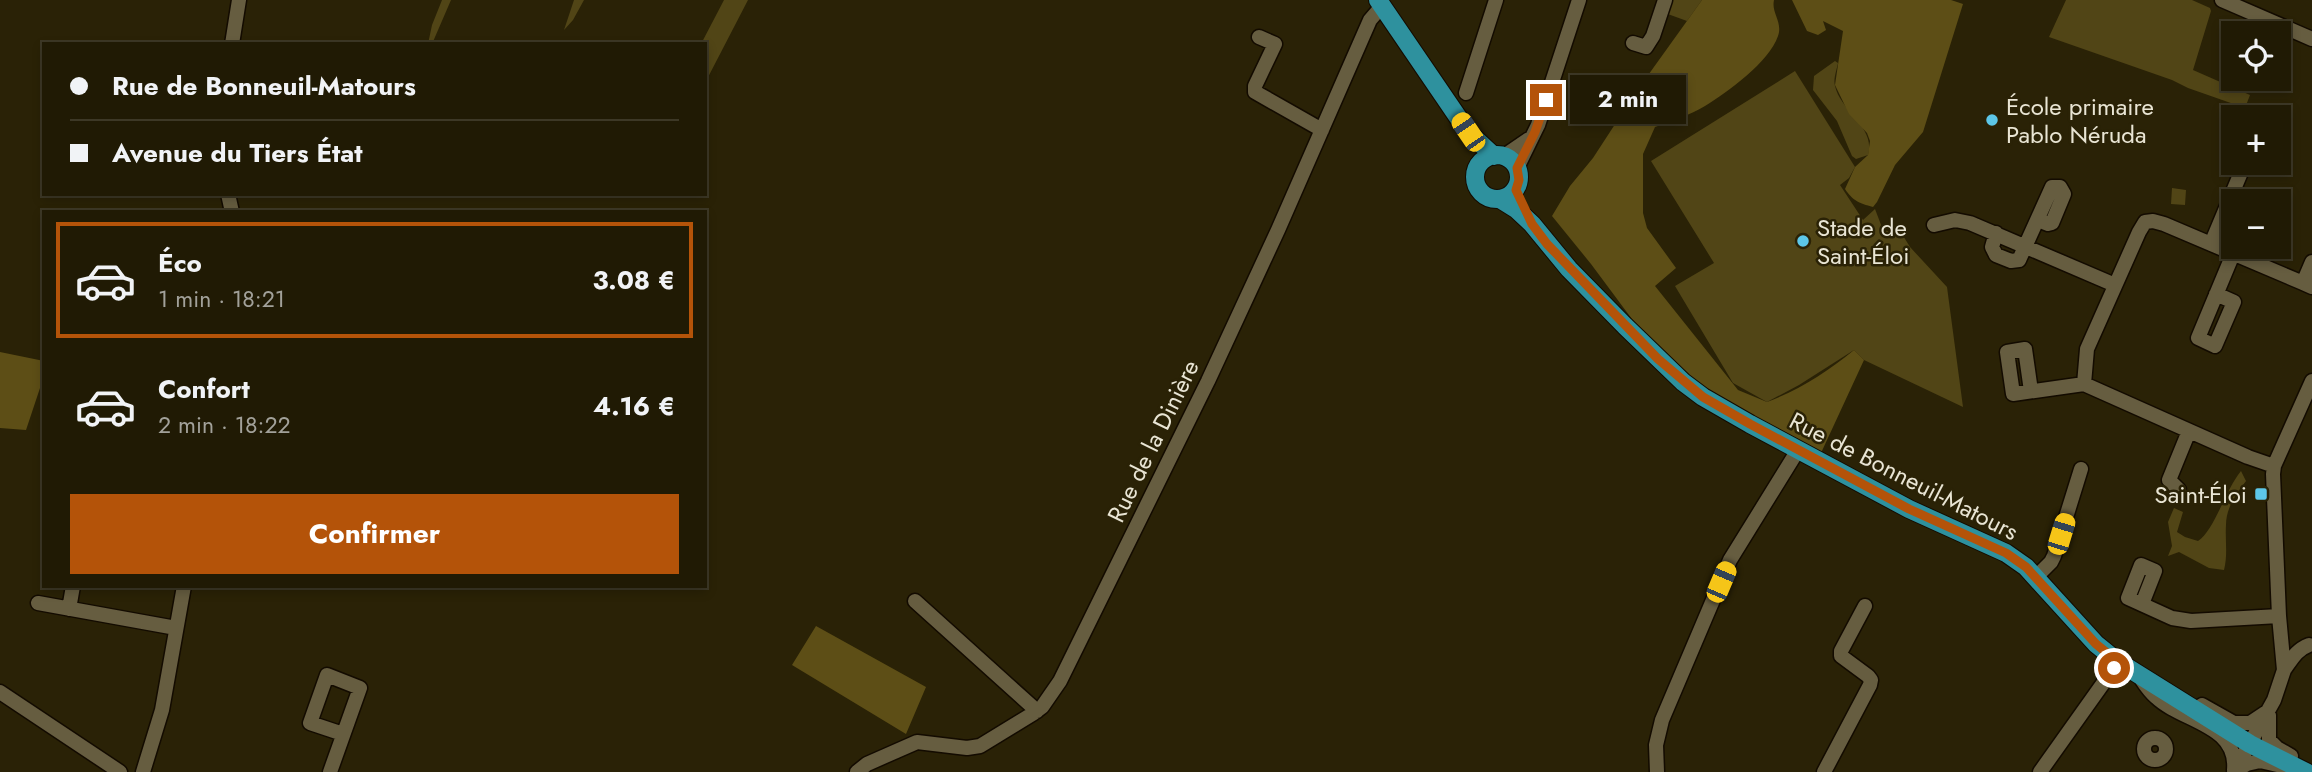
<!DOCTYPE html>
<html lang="fr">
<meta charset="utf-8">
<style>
body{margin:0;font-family:Jost,sans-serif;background:#2d2713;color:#f1f3f6;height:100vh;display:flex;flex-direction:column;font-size:26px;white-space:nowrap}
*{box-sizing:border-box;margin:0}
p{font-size:23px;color:#a2a19a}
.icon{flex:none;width:38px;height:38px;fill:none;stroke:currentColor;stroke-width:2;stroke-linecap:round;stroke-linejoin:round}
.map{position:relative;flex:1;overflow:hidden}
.panel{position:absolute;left:42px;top:210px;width:665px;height:378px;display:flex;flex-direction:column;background:#201a04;border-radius:0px;box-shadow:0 4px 10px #0003,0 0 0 2px #3d3826}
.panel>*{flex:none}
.hud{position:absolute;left:42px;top:42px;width:665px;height:154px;border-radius:0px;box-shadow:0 4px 10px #0003,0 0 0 2px #3d3826;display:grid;align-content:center;height:154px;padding:0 28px;background:#201a04}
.controls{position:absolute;left:2221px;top:21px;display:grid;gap:14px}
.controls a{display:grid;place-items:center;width:70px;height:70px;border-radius:0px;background:#201a04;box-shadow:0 4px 10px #0003,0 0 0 2px #3d3826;font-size:35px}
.end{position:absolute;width:32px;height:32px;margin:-16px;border:9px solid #b45309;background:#fff;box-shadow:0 0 0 4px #fff}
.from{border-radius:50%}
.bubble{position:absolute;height:49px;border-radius:0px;background:#201a04;box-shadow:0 4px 10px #0003,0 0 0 2px #3d3826;font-size:23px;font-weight:700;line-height:49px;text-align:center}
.car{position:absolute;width:21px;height:42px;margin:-21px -10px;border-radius:9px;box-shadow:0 0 5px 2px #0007;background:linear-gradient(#f5c518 24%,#345 0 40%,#f5c518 0 76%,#345 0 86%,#f5c518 0)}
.hud b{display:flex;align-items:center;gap:24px;height:66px;font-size:26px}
.hud b+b{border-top:2px solid #3d3826}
.hud i{width:18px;height:18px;background:#f1f3f6}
ul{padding:12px 0 0;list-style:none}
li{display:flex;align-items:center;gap:21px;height:116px;margin:0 14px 10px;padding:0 14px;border:4px solid transparent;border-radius:0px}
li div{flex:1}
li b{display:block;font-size:26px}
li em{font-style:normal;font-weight:700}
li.selected{border-color:#b45309}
li>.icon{width:63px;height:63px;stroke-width:1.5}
.button{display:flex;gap:14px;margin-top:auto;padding:14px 28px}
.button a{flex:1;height:80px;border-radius:0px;background:#b45309;color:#fff;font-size:28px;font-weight:700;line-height:80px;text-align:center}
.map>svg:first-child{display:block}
.green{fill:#514516}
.forest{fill:#5d4e16}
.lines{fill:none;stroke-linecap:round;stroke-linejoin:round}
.minor-casing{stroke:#130b00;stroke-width:17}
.major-casing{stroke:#130b00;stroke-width:20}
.minor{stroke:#665d40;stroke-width:14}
.major{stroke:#2e919e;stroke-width:18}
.route{stroke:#b45309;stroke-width:9}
.poi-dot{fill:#5dc7e8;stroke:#2a2206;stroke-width:2.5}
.labels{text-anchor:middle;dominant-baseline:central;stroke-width:5;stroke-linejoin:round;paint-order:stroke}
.poi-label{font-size:24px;fill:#e9e5d4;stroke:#2a2206;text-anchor:start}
.street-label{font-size:24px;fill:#e9e5d4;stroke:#2a2206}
</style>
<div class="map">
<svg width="2312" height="772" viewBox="0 0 2312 772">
<rect width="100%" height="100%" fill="#2a2206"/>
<path class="green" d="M442,0H451L432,44H428L432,25Z
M574,0H584L573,20L564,30Z
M724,0H748L705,83V44H701Z
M1669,0H1702L1687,21L1665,13Z
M2066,0H2192L2210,8L2211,11L2193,70L2250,95L2245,108L2188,88L2172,80L2049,37Z
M1835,61L1838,63C1837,69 1833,79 1835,86C1841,112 1876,127 1868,155L1856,159L1852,156L1837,121L1813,90L1814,76Z
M1795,71L1855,167L1849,178L1840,185L1863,220L1875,209L1883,230L1902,234L1910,247L1947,287L1963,407L1864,360L1854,350L1799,385L1767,402L1733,383L1675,286L1714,263L1651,161Z
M2172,188L2186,190L2185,205L2171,204Z
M2241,471L2246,481C2236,494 2226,508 2226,525C2225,541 2228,554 2224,570L2209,568L2179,552L2168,556L2172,546L2168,522L2174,508L2183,512L2177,532L2185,537L2198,541C2214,531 2226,489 2241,471Z"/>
<path class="forest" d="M1702,0H1774C1771,13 1783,22 1778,36C1769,62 1728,92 1705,106C1690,115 1672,121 1655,127L1643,154V213L1647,228L1676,268L1655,286L1738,390L1767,402C1799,390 1827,372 1854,350L1864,360L1821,453L1726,403L1677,368L1649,342L1591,264L1552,216L1570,186L1593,158L1636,92Z
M1792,0H1951L1963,4L1923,132L1895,165L1877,202L1873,207C1859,203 1853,201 1845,189L1855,167L1868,155L1870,141L1867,133L1849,114L1835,85L1843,31L1823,21L1826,30L1818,35L1807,31Z
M0,352L44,361V376L26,430L0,428Z
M816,626L926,687L906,734L792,665Z"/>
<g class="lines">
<g class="minor-casing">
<path id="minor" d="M2222,0L2312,39
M1259,37L1275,44L1255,86V92L1322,130
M1633,43L1646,47L1653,36L1665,0
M232,44L239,0
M1466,93L1496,0
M1504,156L1532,137
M2233,159L2232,166L2237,171L2244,169L2246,164
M1517,168L1538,125L1579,0
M228,194L232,212
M1934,225L1955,220L1970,223L2115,285
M1996,233L1992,247L1996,255L2011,261L2019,260L2052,187H2060L2064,194L2052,223L2048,224L2038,220
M2211,244L2242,170
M2312,262L2303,283L2312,287
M2216,294L2234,302L2215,346L2198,338L2233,254
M2084,384L2087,349L2139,232L2145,222L2153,221L2164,224L2303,283
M2031,391L2025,349L2007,352L2013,394L2084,384L2248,457L2274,466
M2179,490L2169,480L2189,431
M2036,577L2051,562L2054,556L2081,469
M915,601L1037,711
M38,603L176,628
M2142,604L2155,571L2141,565L2128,598L2172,618L2191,621L2279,616
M69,609L73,586
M2284,670C2292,659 2296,650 2309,645
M2142,680C2146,686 2150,692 2156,697C2182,722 2238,724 2234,770
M0,692L120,772
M2202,705L2234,723H2250L2265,713
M2269,715V740L2277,748L2291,756
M2144 749a11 11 0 1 1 22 0a11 11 0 1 1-22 0Z
M2235,771L2247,764L2260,761L2282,766
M143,772L162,710L184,586
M330,772L360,688L327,675L310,723L343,734
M857,772L867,764L917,742L967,748L980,746L1034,713L1042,707L1060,681L1208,381L1278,230L1370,20L1382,6
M1657,772L1656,745L1662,720L1730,560L1798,450
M1824,772L1870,685L1871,680L1868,676L1841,656V651L1865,606
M2040,772L2114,668L2117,661
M2234,772L2274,700L2284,670L2279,616L2273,474L2274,466L2312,381"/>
</g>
<g class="major-casing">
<path id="major" d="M1378,0L1468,132L1494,156
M1475 177a22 22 0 1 1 44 0a22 22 0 1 1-44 0Z
M1500,199L1516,209L1532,224L1569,269L1625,326L1683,382L1703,397L1750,424L1909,509L2006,553L2026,567L2096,644L2117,661L2250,744L2306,772"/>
</g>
<use href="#minor" class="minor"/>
<use href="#major" class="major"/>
</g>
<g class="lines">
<path class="route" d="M1546,100L1535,132L1517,168L1519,180L1516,190L1532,224L1547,244L1658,359L1703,397L1750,424L1909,509L2006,553L2026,567L2096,644L2117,661L2114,668"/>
</g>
<g class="poi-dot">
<circle cx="1992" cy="120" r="7"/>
<circle cx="1803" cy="241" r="7"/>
<rect x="2254" y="487" width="14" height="14" rx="3.5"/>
</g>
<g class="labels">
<g class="poi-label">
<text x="2006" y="106">École primaire<tspan x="2006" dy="28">Pablo Néruda</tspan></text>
<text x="1817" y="227">Stade de<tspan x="1817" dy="28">Saint-Éloi</tspan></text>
<text x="2247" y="494" text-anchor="end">Saint-Éloi</text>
</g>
<g class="street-label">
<text transform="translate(1153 441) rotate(-64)">Rue de la Dinière</text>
<text transform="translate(1904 476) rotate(27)">Rue de Bonneuil-Matours</text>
</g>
</g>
</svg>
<div class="controls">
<a><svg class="icon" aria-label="locate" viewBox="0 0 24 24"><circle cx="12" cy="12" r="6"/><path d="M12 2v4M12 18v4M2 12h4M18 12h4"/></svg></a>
<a>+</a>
<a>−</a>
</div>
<i class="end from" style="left:2114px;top:668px"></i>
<i class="end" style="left:1546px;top:100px"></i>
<div class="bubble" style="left:1570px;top:75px;width:116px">2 min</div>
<i class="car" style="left:1468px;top:132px;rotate:326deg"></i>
<i class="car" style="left:2061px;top:534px;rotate:17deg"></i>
<i class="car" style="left:1721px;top:582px;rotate:23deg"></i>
<div class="hud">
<b><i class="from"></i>Rue de Bonneuil-Matours</b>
<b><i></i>Avenue du Tiers État</b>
</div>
<section class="panel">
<ul>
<li class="selected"><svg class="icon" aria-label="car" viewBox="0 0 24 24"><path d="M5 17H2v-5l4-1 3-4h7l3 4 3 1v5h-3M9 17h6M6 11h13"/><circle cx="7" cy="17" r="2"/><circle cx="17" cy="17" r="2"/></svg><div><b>Éco</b><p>1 min · 18:21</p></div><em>3.08 €</em></li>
<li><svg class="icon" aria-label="car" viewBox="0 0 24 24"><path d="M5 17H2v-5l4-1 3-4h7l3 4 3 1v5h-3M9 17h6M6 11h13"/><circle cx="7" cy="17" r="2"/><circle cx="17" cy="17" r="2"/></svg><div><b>Confort</b><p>2 min · 18:22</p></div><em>4.16 €</em></li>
</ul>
<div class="button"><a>Confirmer</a></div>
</section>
</div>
